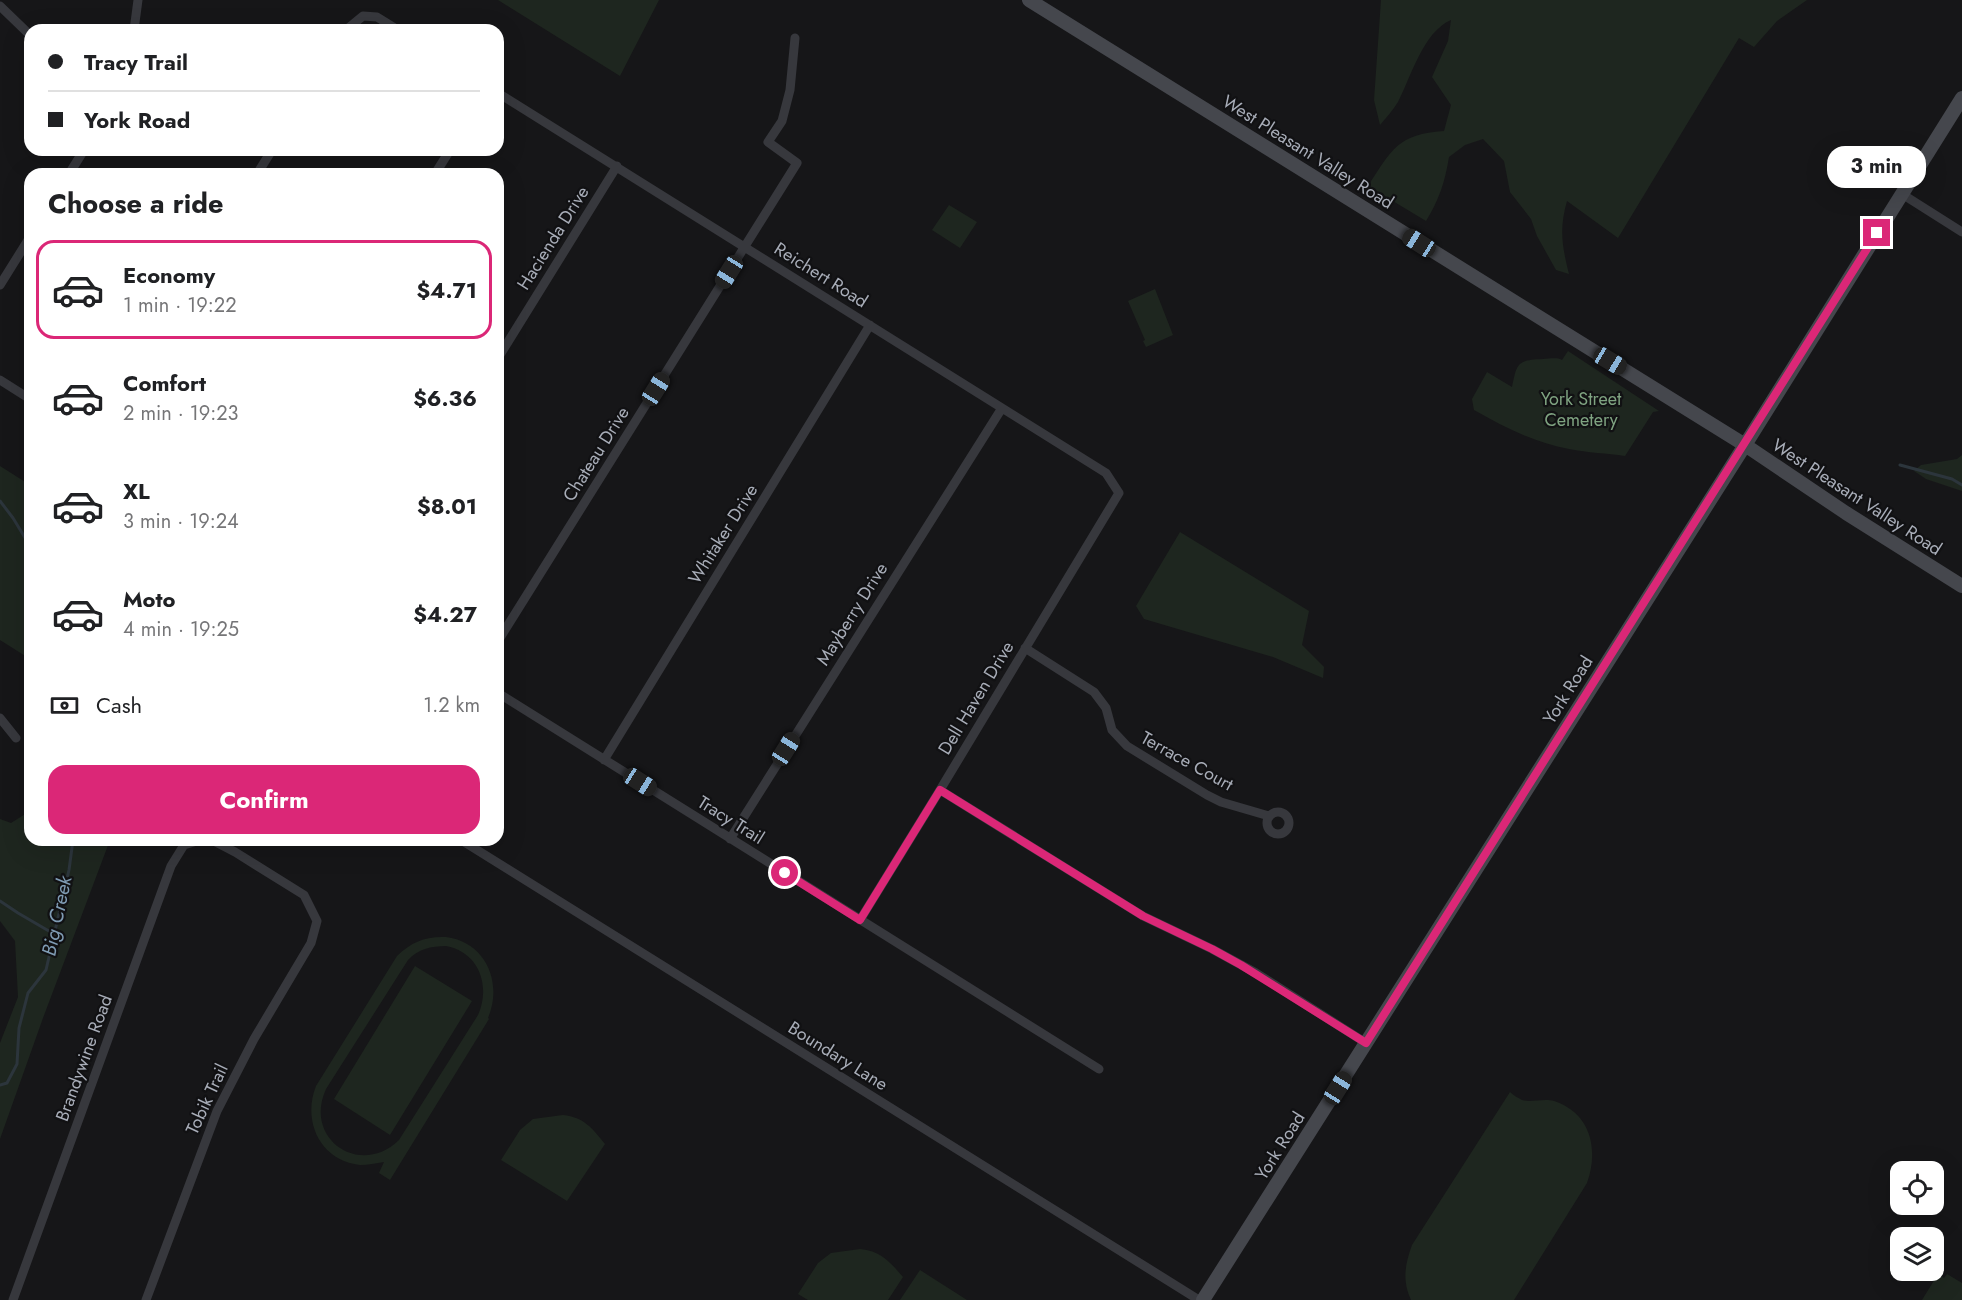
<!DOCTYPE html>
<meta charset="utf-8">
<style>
body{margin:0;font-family:Jost,sans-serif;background:#f6f6f6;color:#202124;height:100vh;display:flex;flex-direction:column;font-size:22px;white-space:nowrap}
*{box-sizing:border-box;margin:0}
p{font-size:20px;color:#757577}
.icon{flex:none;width:33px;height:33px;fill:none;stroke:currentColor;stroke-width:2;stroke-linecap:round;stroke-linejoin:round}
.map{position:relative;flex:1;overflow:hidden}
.drawer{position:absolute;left:24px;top:168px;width:480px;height:678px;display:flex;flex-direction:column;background:#fff;border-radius:18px;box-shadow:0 6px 24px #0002}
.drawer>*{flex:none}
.banner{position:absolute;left:24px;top:24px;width:480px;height:132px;border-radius:18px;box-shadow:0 6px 24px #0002;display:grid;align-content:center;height:132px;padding:0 24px;background:#fff}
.controls{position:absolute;left:1890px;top:1161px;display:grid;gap:12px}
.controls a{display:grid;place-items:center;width:54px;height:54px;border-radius:12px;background:#fff;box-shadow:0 6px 24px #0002;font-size:30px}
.end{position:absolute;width:27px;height:27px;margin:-14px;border:8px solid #db2777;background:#fff;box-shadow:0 0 0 3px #fff}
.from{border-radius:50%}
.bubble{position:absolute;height:42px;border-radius:18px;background:#fff;box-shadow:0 6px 24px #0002;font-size:20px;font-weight:700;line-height:42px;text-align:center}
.car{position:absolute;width:18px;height:36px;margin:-18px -9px;border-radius:8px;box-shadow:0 0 4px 2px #0007;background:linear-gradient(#222 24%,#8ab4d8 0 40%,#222 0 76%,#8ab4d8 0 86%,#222 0)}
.banner b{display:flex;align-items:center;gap:21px;height:57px;font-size:22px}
.banner b+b{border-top:2px solid #e0e0e0}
.banner i{width:15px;height:15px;background:#202124}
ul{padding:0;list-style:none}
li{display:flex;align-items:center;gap:18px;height:99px;margin:0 12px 9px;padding:0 12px;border:3px solid transparent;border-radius:18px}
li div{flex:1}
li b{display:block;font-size:22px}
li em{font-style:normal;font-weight:700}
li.selected{border-color:#db2777}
li>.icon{width:54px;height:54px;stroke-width:1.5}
h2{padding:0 24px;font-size:27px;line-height:72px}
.pay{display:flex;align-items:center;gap:15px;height:66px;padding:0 24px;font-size:22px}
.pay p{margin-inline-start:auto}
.button{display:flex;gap:12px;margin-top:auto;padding:12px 24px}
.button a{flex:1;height:69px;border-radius:18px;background:#db2777;color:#fff;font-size:24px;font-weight:700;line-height:69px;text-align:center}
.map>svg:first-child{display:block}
.green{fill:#1e261f;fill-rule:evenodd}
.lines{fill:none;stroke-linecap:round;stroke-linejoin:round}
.stream{stroke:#2c353c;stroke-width:3}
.street{stroke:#37383d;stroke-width:9}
.secondary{stroke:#45474d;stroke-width:14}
.route{stroke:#db2777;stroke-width:8}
.labels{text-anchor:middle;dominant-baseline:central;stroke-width:4.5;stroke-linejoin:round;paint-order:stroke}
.street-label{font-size:18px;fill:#a8adb8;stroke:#111113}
.park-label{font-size:18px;fill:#7fa381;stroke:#111113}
.water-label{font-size:20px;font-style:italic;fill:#7f9bb3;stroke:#111113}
</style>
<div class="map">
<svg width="1962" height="1300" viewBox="0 0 1962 1300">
<rect width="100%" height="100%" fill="#161618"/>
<path class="green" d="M498,0H659L620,76Z
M1381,0H1807L1777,21L1754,47L1739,38L1618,238L1567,201C1559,229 1562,246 1569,274L1556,270L1537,236L1531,219L1510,192L1504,161L1483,139L1465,145L1449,157C1445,182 1439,200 1426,221L1368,186C1392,149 1398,134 1444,131L1451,105L1432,77L1448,41L1451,20C1423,32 1411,77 1398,102C1393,110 1386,118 1380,125L1374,100Z
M949,205L977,222L960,248L932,230Z
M1155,289L1173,335L1146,347L1143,341L1145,340L1128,301Z
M1568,351L1659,411L1653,412L1625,456C1607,453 1588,453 1569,449C1535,443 1504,427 1474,410L1472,399L1487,372L1512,387C1517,363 1517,360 1543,359C1550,359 1556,357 1562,360Z
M1962,455V491L1926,479L1914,471L1921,465L1957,459Z
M0,466L30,485V659L0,640Z
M1180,532L1309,611L1302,645L1324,667L1323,678L1273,657L1144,619L1136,606Z
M30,811V840H55L59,846L62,840H110L43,1018L0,1139V1043L18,997L15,941L0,921V819L11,823Z
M446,937C486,942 503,983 488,1018L489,1019L390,1180L379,1173L384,1162C376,1163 368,1165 360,1165C320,1161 302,1121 316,1086L397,956C411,942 426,936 446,937ZM446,946C479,952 491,986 478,1015L399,1140C360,1178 303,1139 326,1089L408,960C418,949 431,946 446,946Z
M415,966L472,1001L390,1135L334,1099Z
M1510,1092C1513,1095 1518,1098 1522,1100C1530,1103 1544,1098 1554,1101C1591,1113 1599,1150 1587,1183L1514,1300H1411C1402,1281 1405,1264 1412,1245Z
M563,1115C584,1117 593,1129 605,1144L567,1201L501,1160L520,1130L533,1119Z
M860,1249C881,1251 890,1262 903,1277L888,1300H808L798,1294L818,1263L831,1253Z
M920,1270L967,1300H900Z
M1938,1274L1944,1278L1947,1274L1962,1283V1300H1922Z"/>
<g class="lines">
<path class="stream" d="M1900,465L1952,479L1962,485
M0,501L13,518L30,546
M30,592L28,597L30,622
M0,901L18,913L54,934
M0,1085L7,1083L17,1064L19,1028L28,993L46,970L69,870L73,840"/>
<path class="street" d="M0,6L30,35
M134,30L138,0
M346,30L363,16L377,17L398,30
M498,93L1106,473L1119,493L940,790L860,920
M69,174L84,150
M257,174L272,150
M435,174L450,150
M1902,194L1962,232
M0,285L30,237
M498,358L617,166
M0,380L30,399
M498,641L797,163L768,142L782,121L790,90L795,38
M1025,648L1094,692L1106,708L1112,730L1127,746L1207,795L1221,802L1269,816
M498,693L1099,1069
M0,718L16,738
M604,760L870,325
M940,790L1143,916L1212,949L1256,973L1366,1043
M1267 823a11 11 0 1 1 22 0a11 11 0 1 1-22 0Z
M730,839L1002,408
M461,840L1199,1300
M13,1300L171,866L184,845L200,840
M146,1300L217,1111L254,1039L311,943L317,921L304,895L235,852L212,840"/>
<path class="secondary" d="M1029,0L1745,445L1846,513L1962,586
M1203,1300L1745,445L1962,98"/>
</g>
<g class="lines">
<path class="route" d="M785,873L860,920L940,790L1143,916L1212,949L1241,965L1366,1043L1877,233"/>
</g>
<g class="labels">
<g class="street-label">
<text transform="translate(1308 152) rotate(32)">West Pleasant Valley Road</text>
<text transform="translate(553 238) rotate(-58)">Hacienda Drive</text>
<text transform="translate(821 275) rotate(32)">Reichert Road</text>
<text transform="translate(596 454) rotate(-58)">Chateau Drive</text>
<text transform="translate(1857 497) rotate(33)">West Pleasant Valley Road</text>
<text transform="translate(723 534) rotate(-58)">Whitaker Drive</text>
<text transform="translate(852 614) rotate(-58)">Mayberry Drive</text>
<text transform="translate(1568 690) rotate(-58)">York Road</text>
<text transform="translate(976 698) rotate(-59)">Dell Haven Drive</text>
<text transform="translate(1187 761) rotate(29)">Terrace Court</text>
<text transform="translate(731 820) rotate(32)">Tracy Trail</text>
<text transform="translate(838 1056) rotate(32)">Boundary Lane</text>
<text transform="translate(84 1058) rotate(-70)">Brandywine Road</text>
<text transform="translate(207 1099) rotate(-65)">Tobik Trail</text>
<text transform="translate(1280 1146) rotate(-58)">York Road</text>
</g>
<g class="park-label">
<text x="1581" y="399">York Street<tspan x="1581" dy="21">Cemetery</tspan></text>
</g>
<g class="water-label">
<text transform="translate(57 916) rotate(-78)">Big Creek</text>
</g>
</g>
</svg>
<div class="controls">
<a><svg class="icon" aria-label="locate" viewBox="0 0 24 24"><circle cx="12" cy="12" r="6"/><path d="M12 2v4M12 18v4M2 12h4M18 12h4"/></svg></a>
<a><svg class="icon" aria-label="layers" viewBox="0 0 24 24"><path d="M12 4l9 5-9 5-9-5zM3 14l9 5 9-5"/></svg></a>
</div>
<i class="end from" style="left:785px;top:873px"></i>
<i class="end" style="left:1877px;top:233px"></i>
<div class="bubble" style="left:1827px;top:146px;width:99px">3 min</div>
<i class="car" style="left:1419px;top:243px;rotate:302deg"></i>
<i class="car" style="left:729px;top:272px;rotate:212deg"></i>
<i class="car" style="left:1610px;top:361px;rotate:121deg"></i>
<i class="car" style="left:656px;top:389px;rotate:32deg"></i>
<i class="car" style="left:786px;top:749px;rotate:32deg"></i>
<i class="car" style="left:640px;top:782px;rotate:122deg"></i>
<i class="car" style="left:1338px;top:1088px;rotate:32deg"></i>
<div class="banner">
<b><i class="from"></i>Tracy Trail</b>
<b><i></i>York Road</b>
</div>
<section class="drawer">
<h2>Choose a ride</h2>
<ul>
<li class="selected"><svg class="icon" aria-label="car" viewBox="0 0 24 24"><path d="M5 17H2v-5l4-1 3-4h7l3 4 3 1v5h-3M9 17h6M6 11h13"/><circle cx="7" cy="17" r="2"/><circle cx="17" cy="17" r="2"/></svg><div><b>Economy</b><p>1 min · 19:22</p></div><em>$4.71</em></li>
<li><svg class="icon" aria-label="car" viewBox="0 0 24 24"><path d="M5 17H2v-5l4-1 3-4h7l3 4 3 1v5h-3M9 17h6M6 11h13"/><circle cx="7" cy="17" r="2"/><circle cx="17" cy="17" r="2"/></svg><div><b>Comfort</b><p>2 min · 19:23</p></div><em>$6.36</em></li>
<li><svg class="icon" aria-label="car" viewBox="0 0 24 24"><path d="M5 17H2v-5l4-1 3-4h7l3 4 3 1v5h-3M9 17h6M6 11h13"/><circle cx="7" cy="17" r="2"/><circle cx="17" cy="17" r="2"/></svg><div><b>XL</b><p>3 min · 19:24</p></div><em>$8.01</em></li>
<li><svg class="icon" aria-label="car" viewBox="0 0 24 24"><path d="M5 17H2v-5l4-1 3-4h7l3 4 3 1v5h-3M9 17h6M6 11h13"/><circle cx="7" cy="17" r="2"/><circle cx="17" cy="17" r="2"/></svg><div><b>Moto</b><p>4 min · 19:25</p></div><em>$4.27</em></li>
</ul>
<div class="pay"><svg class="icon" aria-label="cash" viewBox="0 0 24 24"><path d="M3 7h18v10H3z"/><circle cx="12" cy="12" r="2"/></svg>Cash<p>1.2 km</p></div>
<div class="button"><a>Confirm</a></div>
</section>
</div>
